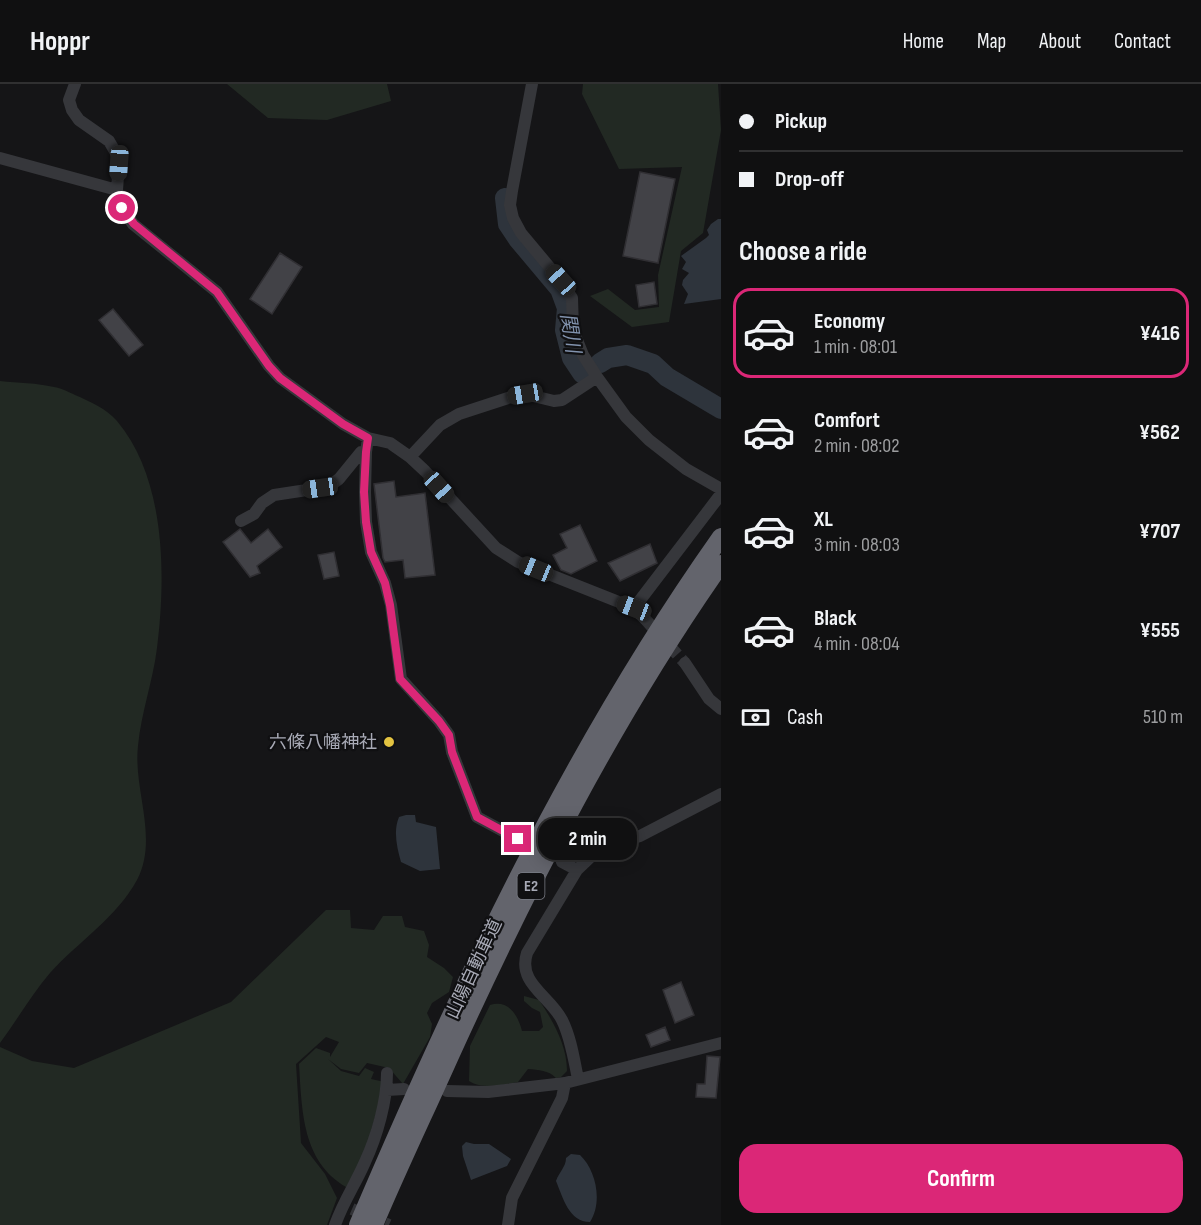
<!DOCTYPE html>
<meta charset="utf-8">
<style>
body{margin:0;font-family:"Sofia Sans Condensed","Noto Sans JP",sans-serif;background:#19191a;color:#f1f3f6;height:100vh;display:flex;flex-direction:column;font-size:22px;white-space:nowrap}
*{box-sizing:border-box;margin:0}
p{font-size:20px;color:#9c9d9f}
.icon{flex:none;width:33px;height:33px;fill:none;stroke:currentColor;stroke-width:2;stroke-linecap:round;stroke-linejoin:round}
.map{position:relative;flex:1;overflow:hidden}
.drawer{display:flex;flex-direction:column;background:#101011;width:480px}
.drawer>*{flex:none}
.top-card{display:grid;align-content:center;height:132px;padding:0 18px;background:#101011}
.end{position:absolute;width:27px;height:27px;margin:-14px;border:8px solid #db2777;background:#fff;box-shadow:0 0 0 3px #fff}
.from{border-radius:50%}
.bubble{position:absolute;height:42px;border-radius:18px;background:#101011;box-shadow:0 3px 15px #0003,0 0 0 2px #303031;font-size:20px;font-weight:700;line-height:42px;text-align:center}
.car{position:absolute;width:18px;height:36px;margin:-18px -9px;border-radius:8px;box-shadow:0 0 4px 2px #0007;background:linear-gradient(#222 24%,#8ab4d8 0 40%,#222 0 76%,#8ab4d8 0 86%,#222 0)}
.top-card b{display:flex;align-items:center;gap:21px;height:57px;font-size:22px}
.top-card b+b{border-top:2px solid #303031}
.top-card i{width:15px;height:15px;background:#f1f3f6}
ul{padding:0;list-style:none}
li{display:flex;align-items:center;gap:18px;height:90px;margin:0 12px 9px;padding:0 6px;border:3px solid transparent;border-radius:18px}
li div{flex:1}
li b{display:block;font-size:22px}
li em{font-style:normal;font-weight:700}
li.selected{border-color:#db2777}
li>.icon{width:54px;height:54px;stroke-width:1.5}
h2{padding:0 18px;font-size:27px;line-height:72px}
.pay{display:flex;align-items:center;gap:15px;height:66px;padding:0 18px;font-size:22px}
.pay p{margin-inline-start:auto}
.primary-button{display:flex;gap:12px;margin-top:auto;padding:12px 18px}
.primary-button a{flex:1;height:69px;border-radius:18px;background:#db2777;color:#fff;font-size:24px;font-weight:700;line-height:69px;text-align:center}
header{display:flex;align-items:center;gap:36px;box-sizing:border-box;height:84px;padding:0 30px;background:#101011;border-bottom:2px solid #303031}
header strong{font-size:28px}
nav{display:flex;gap:33px;margin-inline-start:auto;font-size:21px}
main{display:flex;flex:1;min-height:0}
.map>svg:first-child{display:block}
.green{fill:#222923}
.water{fill:#2e343c}
.lines{fill:none;stroke-linecap:round;stroke-linejoin:round}
.river{stroke:#2e343c;stroke-width:20}
.building{fill:#424247;stroke:#302f33;stroke-width:1.5}
.minor-tunnel{stroke:#323337;stroke-width:12;stroke-dasharray:12 6;stroke-linecap:butt}
.minor{stroke:#36373b;stroke-width:12}
.highway{stroke:#63646c;stroke-width:18}
.route{stroke:#db2777;stroke-width:8}
.poi-dot{fill:#e3c341;stroke:#101012;stroke-width:2}
.labels{text-anchor:middle;dominant-baseline:central;stroke-width:4.5;stroke-linejoin:round;paint-order:stroke}
.shield{fill:#101012;stroke:#7a7c85;stroke-width:1.5}
.shield-label{font-size:16px;font-weight:bold;fill:#a8aab6}
.poi-label{font-size:18px;fill:#a8aab6;stroke:#101012;text-anchor:end}
.street-label{font-size:18px;fill:#a8aab6;stroke:#101012}
.water-label{font-size:20px;font-style:italic;fill:#8293ae;stroke:#101012}
</style>
<header>
<strong>Hoppr</strong>
<nav><a>Home</a><a>Map</a><a>About</a><a>Contact</a></nav>
</header>
<main>
<div class="map">
<svg width="721" height="1141" viewBox="0 0 721 1141">
<rect width="100%" height="100%" fill="#151517"/>
<path class="green" d="M227,0H387L391,17L327,36L268,34Z
M583,0H718L721,46L703,149L681,167L669,238L632,243L590,212L608,205L635,226L659,223L658,191L682,83L619,85L582,10Z
M0,297C18,299 37,299 54,303C61,304 69,308 75,311C89,317 107,325 117,337C166,395 166,493 157,564C153,597 141,629 138,662C133,706 159,754 137,796C117,833 78,858 50,889C32,910 17,936 0,959Z
M326,826H350L351,844L374,846L383,832H402L405,843L424,847L429,861L427,873L444,884L453,893L449,908L432,919L427,929L432,940L430,953L403,1000L389,984L367,979L359,989L341,985L328,975L341,987L359,992L365,984L374,988L371,995L385,998L362,1078L346,1103C302,1077 302,1027 299,980L316,964L330,969V973L339,958L326,953L296,980L301,1059L325,1090L337,1114L327,1141H0V963L32,977L74,984L231,918Z
M524,912L539,916C553,937 567,961 567,987L561,993L556,994C548,986 539,986 528,985L518,998C503,1001 483,1006 469,997L470,962L490,921C508,915 518,931 522,947H539L543,943L540,928L532,924L524,917Z"/>
<path class="water" d="M718,135H721V215L684,220L688,210L682,201L683,196L689,189L682,185L686,178L681,172L706,154L709,151L707,146L711,140Z
M406,731H415L416,738L436,743L440,785L420,787L401,778C397,764 393,747 399,733Z
M466,1058L474,1060H489L511,1075L507,1082L471,1096L463,1072L462,1062Z
M571,1070L580,1071C596,1086 603,1118 590,1138C569,1138 563,1114 556,1097C559,1088 566,1083 566,1074Z"/>
<g class="lines">
<path class="river" d="M505,114L508,140L518,155L560,205L567,224L565,246L572,274L582,289L586,288
M600,279L608,274L627,271L653,280L667,293L721,325"/>
</g>
<path class="building" d="M640,88L675,95L658,179L623,172Z
M280,169L302,183L272,230L250,215Z
M654,198L657,220L639,223L636,201Z
M113,225L143,261L129,272L99,236Z
M394,397L396,413L425,409L435,491L405,494L403,476L385,478L383,474L374,400Z
M580,441L597,477L571,490L561,486L553,471L567,464L560,450Z
M240,445L251,459L268,445L282,463L257,482L260,489L250,493L223,458Z
M650,460L657,479L620,497L608,479Z
M334,468L339,492L324,495L318,471Z
M681,898L694,931L675,939L663,906Z
M665,943L670,956L651,963L646,951Z
M707,972L720,973L716,1014L696,1013L697,1000H705Z"/>
<g class="lines">
<path class="minor-tunnel" d="M645,535L685,579
M352,1125L389,1141"/>
<path class="minor" d="M75,0L69,16L72,26L79,36L109,57L116,69L119,79L117,106L122,124L133,140L217,208L269,282L280,294L343,340L368,354L390,359L410,373L425,387L496,464L518,478L634,524L645,535
M532,0L512,107L510,121L513,134L521,149L561,197L572,214L573,246L583,271L597,293L626,333L649,356L686,385L721,405
M0,74L117,106
M368,354L366,368L365,408L366,438L371,468L385,499L391,521L401,595L439,637L449,651L452,668L477,733L518,755
M410,373L440,341L459,330L511,313L525,310L554,317L562,316L597,293
M241,437L254,430L262,419L274,411L320,404L332,400L339,395L361,368H366
M634,524L721,410
M685,579L709,615L721,625
M562,778L577,786
M578,995C574,976 571,954 562,936C550,912 517,899 527,869L577,786L600,764L640,752L721,710
M387,1006L404,1005
M447,1007L488,1008L565,999L721,959
M335,1141C344,1116 355,1101 365,1078C377,1052 387,1017 387,989
M508,1141L512,1114L562,1014L565,999"/>
<path class="highway" d="M358,1141C460,902 571,665 721,453
M374,1141C398,1084 425,1028 450,972C528,801 613,634 721,480"/>
</g>
<g class="lines">
<path class="route" d="M122,124L134,140L217,208L269,282L280,294L343,340L368,354L366,368L364,408L366,438L371,468L385,499L390,521L400,595L439,637L449,651L452,668L477,733L518,755"/>
</g>
<circle class="poi-dot" cx="389" cy="658" r="6"/>
<g class="labels">
<rect class="shield" x="517.5" y="789" width="27" height="26" rx="4.5"/>
<g class="shield-label">
<text x="531" y="802">E2</text>
</g>
<g class="poi-label">
<text x="377" y="658">六條八幡神社</text>
</g>
<g class="street-label">
<text transform="translate(474 885) rotate(-65)">山陽自動車道</text>
</g>
<g class="water-label">
<text transform="translate(570 249) rotate(81)">関川</text>
</g>
</g>
</svg>
<i class="end from" style="left:122px;top:124px"></i>
<i class="end" style="left:518px;top:755px"></i>
<div class="bubble" style="left:538px;top:734px;width:99px">2 min</div>
<i class="car" style="left:119px;top:79px;rotate:184deg"></i>
<i class="car" style="left:561px;top:196px;rotate:318deg"></i>
<i class="car" style="left:525px;top:310px;rotate:260deg"></i>
<i class="car" style="left:439px;top:403px;rotate:138deg"></i>
<i class="car" style="left:320px;top:404px;rotate:262deg"></i>
<i class="car" style="left:536px;top:485px;rotate:292deg"></i>
<i class="car" style="left:634px;top:524px;rotate:291deg"></i>
</div>
<section class="drawer">
<div class="top-card">
<b><i class="from"></i>Pickup</b>
<b><i></i>Drop-off</b>
</div>
<h2>Choose a ride</h2>
<ul>
<li class="selected"><svg class="icon" aria-label="car" viewBox="0 0 24 24"><path d="M5 17H2v-5l4-1 3-4h7l3 4 3 1v5h-3M9 17h6M6 11h13"/><circle cx="7" cy="17" r="2"/><circle cx="17" cy="17" r="2"/></svg><div><b>Economy</b><p>1 min · 08:01</p></div><em>¥416</em></li>
<li><svg class="icon" aria-label="car" viewBox="0 0 24 24"><path d="M5 17H2v-5l4-1 3-4h7l3 4 3 1v5h-3M9 17h6M6 11h13"/><circle cx="7" cy="17" r="2"/><circle cx="17" cy="17" r="2"/></svg><div><b>Comfort</b><p>2 min · 08:02</p></div><em>¥562</em></li>
<li><svg class="icon" aria-label="car" viewBox="0 0 24 24"><path d="M5 17H2v-5l4-1 3-4h7l3 4 3 1v5h-3M9 17h6M6 11h13"/><circle cx="7" cy="17" r="2"/><circle cx="17" cy="17" r="2"/></svg><div><b>XL</b><p>3 min · 08:03</p></div><em>¥707</em></li>
<li><svg class="icon" aria-label="car" viewBox="0 0 24 24"><path d="M5 17H2v-5l4-1 3-4h7l3 4 3 1v5h-3M9 17h6M6 11h13"/><circle cx="7" cy="17" r="2"/><circle cx="17" cy="17" r="2"/></svg><div><b>Black</b><p>4 min · 08:04</p></div><em>¥555</em></li>
</ul>
<div class="pay"><svg class="icon" aria-label="cash" viewBox="0 0 24 24"><path d="M3 7h18v10H3z"/><circle cx="12" cy="12" r="2"/></svg>Cash<p>510 m</p></div>
<div class="primary-button"><a>Confirm</a></div>
</section>
</main>
